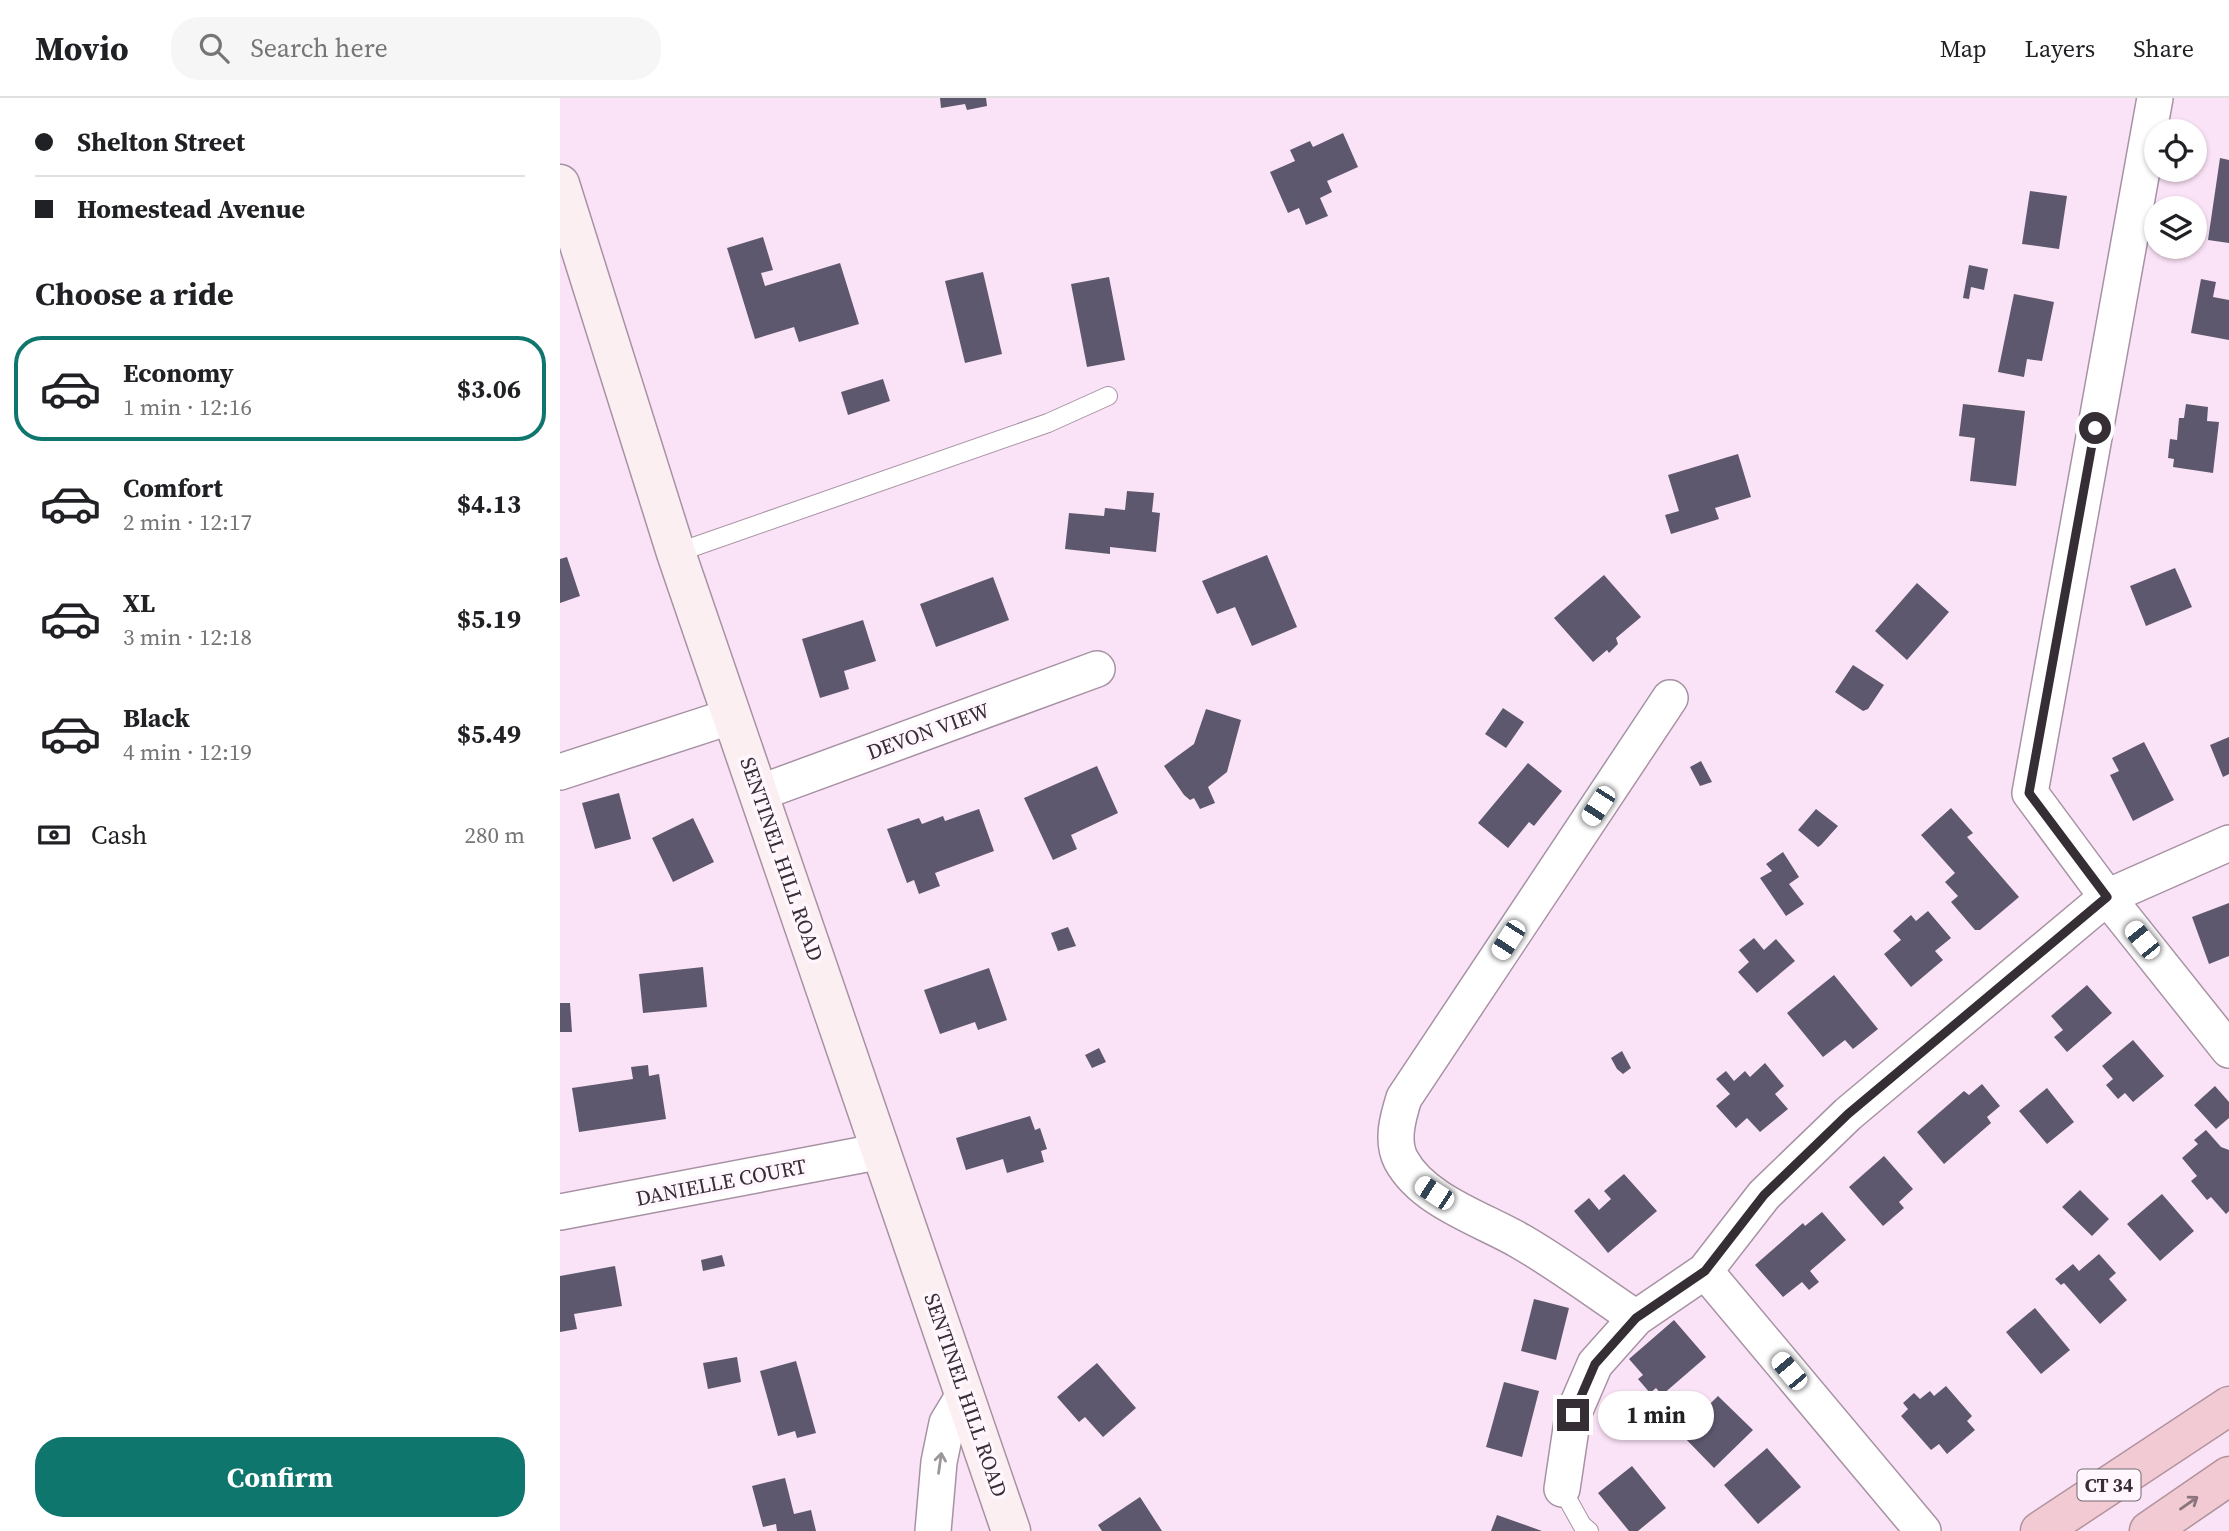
<!DOCTYPE html>
<meta charset="utf-8">
<style>
body{margin:0;font-family:"Source Serif 4",serif;background:#f6f6f6;color:#202124;height:100vh;display:flex;flex-direction:column;font-size:26px;white-space:nowrap}
*{box-sizing:border-box;margin:0}
p{font-size:23px;color:#757577}
.icon{flex:none;width:38px;height:38px;fill:none;stroke:currentColor;stroke-width:2;stroke-linecap:round;stroke-linejoin:round}
.map{position:relative;flex:1;overflow:hidden}
.panel{display:flex;flex-direction:column;background:#fff;width:560px}
.panel>*{flex:none}
.banner{display:grid;align-content:center;height:154px;padding:0 35px;background:#fff}
.tools{position:absolute;left:1584px;top:21px;display:grid;gap:14px}
.tools a{display:grid;place-items:center;width:63px;height:63px;border-radius:50%;background:#fff;box-shadow:0 2px 5px #0004;font-size:35px}
.end{position:absolute;width:32px;height:32px;margin:-16px;border:9px solid #362e35;background:#fff;box-shadow:0 0 0 4px #fff}
.from{border-radius:50%}
.bubble{position:absolute;height:49px;border-radius:24px;background:#fff;box-shadow:0 2px 5px #0004;font-size:23px;font-weight:700;line-height:49px;text-align:center}
.car{position:absolute;width:21px;height:42px;margin:-21px -10px;border-radius:9px;box-shadow:0 0 5px 2px #0007;background:linear-gradient(#fff 24%,#345 0 40%,#fff 0 76%,#345 0 86%,#fff 0)}
.banner b{display:flex;align-items:center;gap:24px;height:66px;font-size:26px}
.banner b+b{border-top:2px solid #e0e0e0}
.banner i{width:18px;height:18px;background:#202124}
ul{padding:0;list-style:none}
li{display:flex;align-items:center;gap:21px;height:105px;margin:0 14px 10px;padding:0 21px;border:4px solid transparent;border-radius:28px}
li div{flex:1}
li b{display:block;font-size:26px}
li em{font-style:normal;font-weight:700}
li.selected{border-color:#0f766e}
li>.icon{width:63px;height:63px;stroke-width:1.5}
h2{padding:0 35px;font-size:32px;line-height:84px}
.pay{display:flex;align-items:center;gap:18px;height:77px;padding:0 35px;font-size:26px}
.pay p{margin-inline-start:auto}
.button{display:flex;gap:14px;margin-top:auto;padding:14px 35px}
.button a{flex:1;height:80px;border-radius:28px;background:#0f766e;color:#fff;font-size:28px;font-weight:700;line-height:80px;text-align:center}
header{display:flex;align-items:center;gap:42px;box-sizing:border-box;height:98px;padding:0 35px;background:#fff;border-bottom:2px solid #e0e0e0}
header strong{font-size:33px}
nav{display:flex;gap:38px;margin-inline-start:auto;font-size:24px}
.search{width:490px;height:63px;background:#f6f6f6;display:flex;align-items:center;gap:18px;box-sizing:border-box;padding:0 24px;border-radius:28px;color:#757577;font-size:26px}
main{display:flex;flex:1;min-height:0}
.map>svg:first-child{display:block}
.building{fill:#5e586e}
.lines{fill:none;stroke-linecap:round;stroke-linejoin:round}
.lane-casing{stroke:#a792a4;stroke-width:20}
.street-casing{stroke:#a792a4;stroke-width:38}
.secondary-casing{stroke:#a792a4;stroke-width:41}
.highway-casing{stroke:#b0939c;stroke-width:41}
.lane{stroke:#fff;stroke-width:18}
.street{stroke:#fff;stroke-width:35}
.secondary{stroke:#fbeff2;stroke-width:38}
.highway{stroke:#f2cad3;stroke-width:38}
.oneway{stroke:#9a969a}
.oneway2{stroke:#8b747c}
.route{stroke:#362e35;stroke-width:9}
.labels{text-anchor:middle;dominant-baseline:central;stroke-width:7;stroke-linejoin:round;paint-order:stroke}
.shield{fill:#fff6fe;stroke:#726a71;stroke-width:2}
.shield-label{font-size:19px;font-weight:bold;fill:#362e35}
.street-label{font-size:21px;fill:#362e35;stroke:#fff6fe}
</style>
<header>
<strong>Movio</strong>
<div class="search"><svg class="icon" aria-label="search" viewBox="0 0 24 24"><circle cx="10" cy="10" r="6"/><path d="M15 15l6 6"/></svg>Search here</div>
<nav><a>Map</a><a>Layers</a><a>Share</a></nav>
</header>
<main>
<section class="panel">
<div class="banner">
<b><i class="from"></i>Shelton Street</b>
<b><i></i>Homestead Avenue</b>
</div>
<h2>Choose a ride</h2>
<ul>
<li class="selected"><svg class="icon" aria-label="car" viewBox="0 0 24 24"><path d="M5 17H2v-5l4-1 3-4h7l3 4 3 1v5h-3M9 17h6M6 11h13"/><circle cx="7" cy="17" r="2"/><circle cx="17" cy="17" r="2"/></svg><div><b>Economy</b><p>1 min · 12:16</p></div><em>$3.06</em></li>
<li><svg class="icon" aria-label="car" viewBox="0 0 24 24"><path d="M5 17H2v-5l4-1 3-4h7l3 4 3 1v5h-3M9 17h6M6 11h13"/><circle cx="7" cy="17" r="2"/><circle cx="17" cy="17" r="2"/></svg><div><b>Comfort</b><p>2 min · 12:17</p></div><em>$4.13</em></li>
<li><svg class="icon" aria-label="car" viewBox="0 0 24 24"><path d="M5 17H2v-5l4-1 3-4h7l3 4 3 1v5h-3M9 17h6M6 11h13"/><circle cx="7" cy="17" r="2"/><circle cx="17" cy="17" r="2"/></svg><div><b>XL</b><p>3 min · 12:18</p></div><em>$5.19</em></li>
<li><svg class="icon" aria-label="car" viewBox="0 0 24 24"><path d="M5 17H2v-5l4-1 3-4h7l3 4 3 1v5h-3M9 17h6M6 11h13"/><circle cx="7" cy="17" r="2"/><circle cx="17" cy="17" r="2"/></svg><div><b>Black</b><p>4 min · 12:19</p></div><em>$5.49</em></li>
</ul>
<div class="pay"><svg class="icon" aria-label="cash" viewBox="0 0 24 24"><path d="M3 7h18v10H3z"/><circle cx="12" cy="12" r="2"/></svg>Cash<p>280 m</p></div>
<div class="button"><a>Confirm</a></div>
</section>
<div class="map">
<svg width="1669" height="1433" viewBox="0 0 1669 1433">
<rect width="100%" height="100%" fill="#fbe3f7"/>
<path class="building" d="M380,0H426L427,8L407,12L405,6L381,10Z
M783,35L798,69L767,83L772,94L760,100L768,118L746,127L739,110L728,115L710,74L735,63L730,52L750,43L753,49Z
M1660,60L1669,62V145L1648,142Z
M1470,93L1507,98L1499,151L1462,146Z
M203,139L213,172L201,175L205,188L280,165L299,226L239,244L234,229L195,241L167,150Z
M1409,167L1428,171L1424,192L1411,189L1409,201L1403,200Z
M423,174L442,256L405,265L385,183Z
M549,179L565,262L527,269L511,186Z
M1641,181L1656,184L1653,199L1669,202V242L1631,235Z
M1454,196L1494,204L1482,263L1467,261L1464,279L1438,274Z
M323,281L330,303L288,317L281,294Z
M1403,306L1465,313L1456,388L1410,383L1415,340L1399,338Z
M1626,306L1648,309L1647,323L1659,324L1653,375L1613,369L1614,361L1608,360L1610,341L1617,342L1619,320H1624Z
M1178,356L1191,399L1155,410L1159,421L1111,436L1105,417L1119,413L1108,377Z
M567,393L594,395L592,414L600,415L596,454L550,449V456L505,451L509,415L544,418L545,410L565,412Z
M707,457L737,529L692,548L675,509L657,516L642,483Z
M7,459L20,498L0,505V461Z
M1615,470L1632,509L1586,528L1570,488Z
M1044,477L1081,519L1056,540L1058,546L1049,555L1047,552L1033,564L994,520Z
M433,479L449,522L376,549L360,506Z
M1357,485L1389,514L1347,562L1315,533Z
M303,522L316,563L284,573L289,591L260,600L242,541Z
M1293,567L1324,587L1308,611L1303,613L1275,594Z
M943,610L964,624L946,650L925,636Z
M646,611L681,622L667,674L648,689L655,705L640,711L634,700L630,702L624,697L604,668L634,646Z
M1669,639V676L1663,679L1650,647Z
M1584,644L1614,702L1573,723L1550,677L1559,673L1552,660Z
M1141,663L1152,684L1140,688L1130,669Z
M968,665L1002,693L974,728L969,724L948,750L918,725Z
M537,668L558,715L511,737L517,751L493,762L464,700Z
M59,695L71,741L35,751L22,705Z
M1391,710L1413,735L1407,739L1459,799L1420,832H1415L1391,804L1398,798L1385,784L1395,775L1361,737Z
M419,711L434,753L375,775L380,788L359,796L354,782L347,785L327,731L359,720L362,726L383,718L385,723Z
M1256,711L1278,728L1261,747L1258,749L1238,732Z
M133,720L154,764L113,784L92,740Z
M1223,754L1239,779L1229,786L1244,806L1226,818L1200,780L1212,773L1206,766Z
M1669,805V858L1649,866L1632,819Z
M1368,813L1391,840L1375,853L1383,862L1351,889L1324,856L1341,842L1333,833L1351,817L1356,823Z
M508,829L516,848L498,853L491,835Z
M1194,840L1204,852L1216,841L1235,863L1197,895L1178,874L1189,864L1179,852Z
M143,869L147,909L83,915L79,876Z
M429,870L447,922L418,932L415,924L380,936L364,892Z
M1274,877L1318,931L1293,951L1285,942L1263,959L1227,915Z
M1527,887L1552,915L1507,954L1494,939L1503,932L1491,918Z
M0,905H10L12,934H0Z
M1573,942L1604,978L1573,1004L1565,995L1558,1001L1546,987L1553,981L1542,968Z
M539,950L546,964L532,970L525,957Z
M1062,953L1071,970L1063,976L1057,971L1051,960Z
M1205,965L1224,988L1215,996L1228,1011L1200,1034L1187,1020L1176,1030L1156,1008L1170,996L1156,981L1166,973L1174,983L1185,973L1190,979Z
M88,967L89,978L99,976L106,1021L19,1034L12,990L73,981L71,969Z
M1422,986L1440,1008L1427,1019L1431,1025L1384,1066L1357,1034L1404,993L1409,997Z
M1655,988L1669,1004V1020L1656,1031L1634,1007Z
M1487,990L1514,1024L1487,1046L1459,1013Z
M470,1018L475,1032L480,1030L487,1051L481,1053L484,1064L447,1075L443,1061L406,1072L396,1040Z
M1646,1032L1661,1049L1669,1052V1113L1666,1116L1651,1099L1647,1102L1631,1083L1637,1078L1622,1060L1638,1046L1634,1042Z
M1324,1058L1353,1091L1339,1104L1344,1110L1323,1128L1289,1089Z
M1064,1076L1097,1113L1048,1155L1014,1113L1029,1100L1039,1112L1051,1101L1044,1093Z
M1520,1092L1549,1121L1532,1138L1502,1109Z
M1602,1096L1634,1133L1600,1163L1567,1126Z
M1262,1114L1286,1142L1250,1173L1259,1184L1249,1192L1242,1184L1223,1199L1195,1167L1243,1125L1245,1128Z
M1539,1156L1556,1175L1549,1181L1567,1202L1540,1226L1504,1185L1501,1187L1495,1181L1513,1166L1519,1173Z
M162,1157L165,1168L143,1173L141,1162Z
M55,1168L62,1208L14,1216L17,1231L0,1234V1178Z
M974,1201L1009,1210L996,1262L961,1253Z
M1475,1210L1510,1252L1481,1276L1446,1234Z
M1114,1222L1146,1259L1102,1297L1096,1290L1090,1295L1078,1281L1083,1277L1069,1261Z
M177,1259L181,1284L148,1291L143,1265Z
M236,1263L256,1335L237,1340L235,1333L218,1338L200,1273Z
M537,1265L576,1310L543,1339L525,1319L519,1324L497,1299Z
M944,1284L979,1293L962,1359L926,1349Z
M1386,1288L1412,1318L1407,1323L1415,1332L1387,1356L1379,1346L1371,1352L1341,1318L1348,1311L1343,1305L1354,1295L1360,1301L1370,1293L1374,1298Z
M1158,1298L1193,1332L1154,1370L1120,1335Z
M1207,1350L1241,1389L1198,1426L1164,1387Z
M1072,1368L1106,1410L1078,1433H1069L1038,1395Z
M225,1380L234,1416L251,1412L256,1433H217L216,1426L203,1429L192,1388Z
M580,1399L602,1433H542L538,1427Z
M937,1417L982,1433H931Z"/>
<g class="lines">
<g class="lane-casing">
<path id="lane" d="M116,455L488,325L548,298
M1002,1391L1022,1427L1029,1433"/>
</g>
<g class="street-casing">
<path id="street" d="M1595,0L1470,695L1547,799L1669,952
M0,674L172,618
M199,695L537,571
M0,1114L322,1053
M1145,1173L1363,1433
M1076,1220C1037,1194 1000,1166 960,1143C922,1121 863,1103 841,1062C831,1043 838,1019 844,1000L1110,600
M1002,1391L1013,1317L1035,1266L1076,1220L1145,1173L1204,1097L1288,1016L1547,799L1669,745
M373,1433L379,1364L387,1325L405,1295"/>
</g>
<g class="secondary-casing">
<path id="secondary" d="M0,86L116,455L451,1433"/>
</g>
<g class="highway-casing">
<path id="highway" d="M1480,1433L1669,1308
M1589,1433L1669,1378"/>
</g>
<use href="#lane" class="lane"/>
<use href="#street" class="street"/>
<use href="#secondary" class="secondary"/>
<use href="#highway" class="highway"/>
</g>
<defs><path id="oneway-shaft" d="M-6 0H5M1.5-3L5.5 0L1.5 3" fill="none" stroke-width="1.6" stroke-linecap="round" stroke-linejoin="round" transform="scale(1.75)"/></defs>
<use class="oneway" href="#oneway-shaft" transform="translate(380 1365) rotate(-82)"/>
<use class="oneway2" href="#oneway-shaft" transform="translate(1629 1405) rotate(-35)"/>
<g class="lines">
<path class="route" d="M1013,1317L1035,1266L1076,1220L1145,1173L1204,1097L1288,1016L1547,799L1469,695L1535,330"/>
</g>
<g class="labels">
<rect class="shield" x="1517.5" y="1371.5" width="63" height="31" rx="5"/>
<g class="shield-label">
<text x="1549" y="1387">CT 34</text>
</g>
<g class="street-label">
<text transform="translate(368 633) rotate(-20)">DEVON VIEW</text>
<text transform="translate(222 761) rotate(71)">SENTINEL HILL ROAD</text>
<text transform="translate(161 1084) rotate(-11)">DANIELLE COURT</text>
<text transform="translate(406 1297) rotate(71)">SENTINEL HILL ROAD</text>
</g>
</g>
</svg>
<div class="tools">
<a><svg class="icon" aria-label="locate" viewBox="0 0 24 24"><circle cx="12" cy="12" r="6"/><path d="M12 2v4M12 18v4M2 12h4M18 12h4"/></svg></a>
<a><svg class="icon" aria-label="layers" viewBox="0 0 24 24"><path d="M12 4l9 5-9 5-9-5zM3 14l9 5 9-5"/></svg></a>
</div>
<i class="end from" style="left:1535px;top:330px"></i>
<i class="end" style="left:1013px;top:1317px"></i>
<div class="bubble" style="left:1038px;top:1293px;width:116px">1 min</div>
<i class="car" style="left:1038px;top:708px;rotate:213deg"></i>
<i class="car" style="left:948px;top:842px;rotate:213deg"></i>
<i class="car" style="left:1582px;top:842px;rotate:321deg"></i>
<i class="car" style="left:874px;top:1095px;rotate:303deg"></i>
<i class="car" style="left:1229px;top:1273px;rotate:320deg"></i>
</div>
</main>
